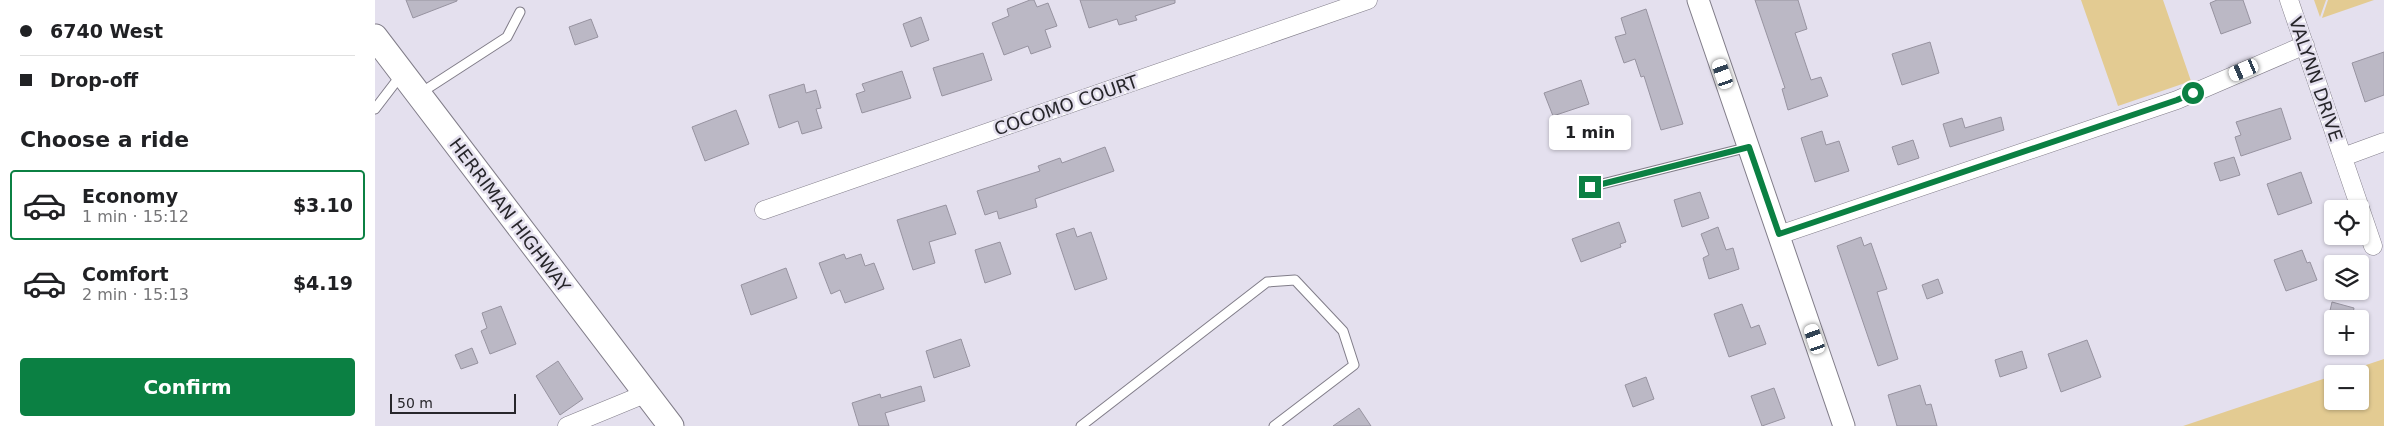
<!DOCTYPE html>
<meta charset="utf-8">
<style>
body{margin:0;font-family:"DejaVu Sans",sans-serif;background:#f2f2f2;color:#202124;height:100vh;display:flex;flex-direction:column;font-size:19px;white-space:nowrap}
*{box-sizing:border-box;margin:0}
p{font-size:16px;color:#757577}
.icon{flex:none;width:28px;height:28px;fill:none;stroke:currentColor;stroke-width:2;stroke-linecap:round;stroke-linejoin:round}
.map{position:relative;flex:1;overflow:hidden}
.details{display:flex;flex-direction:column;background:#fff;width:375px}
.details>*{flex:none}
.guide{display:grid;align-content:center;height:110px;padding:0 20px;background:#fff}
.tools{position:absolute;left:1949px;top:200px;display:grid;gap:10px}
.tools a{display:grid;place-items:center;width:45px;height:45px;border-radius:5px;background:#fff;box-shadow:0 1px 4px #0004;font-size:25px}
.scale{position:absolute;left:15px;bottom:12px;width:126px;box-sizing:border-box;padding-left:5px;border:2px solid #27262b;border-top:0;font-size:14px;line-height:18px;white-space:nowrap;color:#27262b;-webkit-text-stroke:4px #e4e0ee;paint-order:stroke}
.end{position:absolute;width:22px;height:22px;margin:-11px;border:6px solid #0b8043;background:#fff;box-shadow:0 0 0 2px #fff}
.from{border-radius:50%}
.bubble{position:absolute;height:35px;border-radius:5px;background:#fff;box-shadow:0 1px 4px #0004;font-size:16px;font-weight:700;line-height:35px;text-align:center}
.car{position:absolute;width:15px;height:30px;margin:-15px -8px;border-radius:6px;box-shadow:0 0 4px 1px #0007;background:linear-gradient(#fff 24%,#345 0 40%,#fff 0 76%,#345 0 86%,#fff 0)}
.guide b{display:flex;align-items:center;gap:18px;height:48px;font-size:19px}
.guide b+b{border-top:1px solid #e0e0e0}
.guide i{width:12px;height:12px;background:#202124}
ul{padding:0;list-style:none}
li{display:flex;align-items:center;gap:15px;height:70px;margin:0 10px 8px;padding:0 10px;border:2px solid transparent;border-radius:5px}
li div{flex:1}
li b{display:block;font-size:19px}
li em{font-style:normal;font-weight:700}
li.current{border-color:#0b8043}
li>.icon{width:45px;height:45px;stroke-width:1.5}
h2{padding:0 20px;font-size:22px;line-height:60px}
.primary-button{display:flex;gap:10px;margin-top:auto;padding:10px 20px}
.primary-button a{flex:1;height:58px;border-radius:5px;background:#0b8043;color:#fff;font-size:20px;font-weight:700;line-height:58px;text-align:center}
main{display:flex;flex:1;min-height:0}
.map>svg:first-child{display:block}
.green{fill:#e3cb92}
.building{fill:#bbb8c5;stroke:#9793a0}
.lines{fill:none;stroke-linecap:round;stroke-linejoin:round}
.service-casing{stroke:#817d89;stroke-width:11}
.minor-casing{stroke:#817d89;stroke-width:19}
.tertiary-casing{stroke:#817d89;stroke-width:23}
.secondary-casing{stroke:#817d89;stroke-width:27}
.service{stroke:#fff;stroke-width:9}
.minor{stroke:#fff;stroke-width:18}
.tertiary{stroke:#fff;stroke-width:21}
.secondary{stroke:#fff;stroke-width:25}
.route{stroke:#0b8043;stroke-width:6}
.labels{text-anchor:middle;dominant-baseline:central;stroke-width:5;stroke-linejoin:round;paint-order:stroke}
.street-label{font-size:18px;fill:#27262b;stroke:#e4e0ee}
</style>
<main>
<section class="details">
<div class="guide">
<b><i class="from"></i>6740 West</b>
<b><i></i>Drop-off</b>
</div>
<h2>Choose a ride</h2>
<ul>
<li class="current"><svg class="icon" aria-label="car" viewBox="0 0 24 24"><path d="M5 17H2v-5l4-1 3-4h7l3 4 3 1v5h-3M9 17h6M6 11h13"/><circle cx="7" cy="17" r="2"/><circle cx="17" cy="17" r="2"/></svg><div><b>Economy</b><p>1 min · 15:12</p></div><em>$3.10</em></li>
<li><svg class="icon" aria-label="car" viewBox="0 0 24 24"><path d="M5 17H2v-5l4-1 3-4h7l3 4 3 1v5h-3M9 17h6M6 11h13"/><circle cx="7" cy="17" r="2"/><circle cx="17" cy="17" r="2"/></svg><div><b>Comfort</b><p>2 min · 15:13</p></div><em>$4.19</em></li>
</ul>
<div class="primary-button"><a>Confirm</a></div>
</section>
<div class="map">
<svg width="2009" height="426" viewBox="0 0 2009 426">
<rect width="100%" height="100%" fill="#e4e0ee"/>
<path class="green" d="M1706,0H1788L1816,81L1743,106Z
M1939,0H1951L1945,17Z
M1953,0H1999L1947,18Z
M2009,359V426H1808L1957,376L1958,401H1985V374H1964Z"/>
<path class="building" d="M31,0H82V1L38,18Z
M655,0H659L662,7L673,3L682,26L670,30L676,47L656,54L653,46L629,55L617,23L634,16L632,9Z
M705,0H800V3L760,16L762,20L744,25L742,19L714,28Z
M1380,0H1423L1432,29L1420,33L1436,80L1446,77L1453,96L1413,110L1407,89L1410,88Z
M1842,0H1868L1876,23L1846,34L1835,3Z
M1271,9L1308,124L1286,130L1269,76L1266,77L1260,59L1249,63L1240,37L1251,34L1246,18Z
M546,17L554,40L536,47L528,24Z
M216,19L223,37L200,45L194,27Z
M1555,42L1564,73L1527,85L1517,54Z
M2009,52V95L1990,102L1977,63Z
M608,53L617,80L567,96L558,68Z
M527,71L536,98L487,113L481,94L490,91L487,84Z
M1206,80L1214,104L1178,116L1169,93Z
M429,84L431,93L441,90L446,108L441,109L447,128L427,134L423,121L404,128L394,95Z
M1906,108L1916,139L1866,156L1860,137L1866,135L1861,122Z
M361,110L374,144L330,161L317,127Z
M1626,117L1629,130L1575,147L1568,124L1587,118L1590,128Z
M1447,131L1451,145L1464,141L1474,171L1440,182L1426,138Z
M1538,140L1544,158L1523,165L1517,147Z
M730,147L739,171L660,199L662,207L624,219L622,211L610,215L602,191L665,171L663,166L685,158L687,163Z
M1859,157L1865,175L1845,181L1839,163Z
M1926,172L1937,203L1903,215L1892,184Z
M1325,192L1334,218L1307,227L1299,200Z
M571,205L581,234L554,242L560,263L538,270L522,220Z
M1244,222L1251,242L1245,244L1246,247L1206,262L1197,239Z
M1343,227L1351,250L1358,248L1364,269L1334,279L1328,258L1334,255L1326,234Z
M699,228L702,237L716,232L732,279L700,290L681,234Z
M1486,237L1489,246L1496,243L1512,289L1502,292L1523,359L1503,366L1462,246Z
M625,242L636,274L610,283L600,250Z
M1927,250L1932,263L1935,262L1942,280L1911,291L1899,260Z
M469,254L471,259L486,254L490,266L499,263L509,289L470,303L465,290L456,294L444,263Z
M411,268L422,298L376,315L366,285Z
M1563,279L1568,293L1552,299L1547,285Z
M1957,302L1979,308L1977,319H1953Z
M1367,304L1376,328L1384,325L1391,344L1354,357L1339,314Z
M126,306L141,344L115,354L106,331L112,328L107,313Z
M586,339L595,366L559,378L551,351Z
M1712,340L1726,377L1686,392L1673,354Z
M97,348L103,363L86,369L80,355Z
M1647,351L1652,368L1625,377L1620,360Z
M183,361L208,399L185,415L161,376Z
M1271,377L1279,399L1258,407L1250,385Z
M1545,385L1551,405L1556,404L1562,426H1522L1513,395Z
M546,386L550,401L510,413L514,426H484L477,403L505,394L506,398Z
M1399,388L1410,418L1387,426L1376,396Z
M984,408L996,426H958Z"/>
<g class="lines">
<g class="service-casing">
<path id="service" d="M44,94L132,37L145,12
M0,109L26,75
M1215,187L1374,147
M706,426L892,282L920,280L968,331L979,365L899,426"/>
</g>
<g class="minor-casing">
<path id="minor" d="M1914,0L1998,246
M1968,157L2009,142
M389,210L993,0
M1404,235L1802,100L1930,45
M192,426L270,394"/>
</g>
<g class="tertiary-casing">
<path id="tertiary" d="M1323,0L1469,426"/>
</g>
<g class="secondary-casing">
<path id="secondary" d="M0,37L296,426"/>
</g>
<use href="#service" class="service"/>
<use href="#minor" class="minor"/>
<use href="#tertiary" class="tertiary"/>
<use href="#secondary" class="secondary"/>
</g>
<g class="lines">
<path class="route" d="M1215,187L1374,147L1404,234L1802,100L1818,93"/>
</g>
<g class="labels">
<g class="street-label">
<text transform="translate(1941 79) rotate(71)">VALYNN DRIVE</text>
<text transform="translate(691 105) rotate(-19)">COCOMO COURT</text>
<text transform="translate(135 215) rotate(53)">HERRIMAN HIGHWAY</text>
</g>
</g>
</svg>
<div class="tools">
<a><svg class="icon" aria-label="locate" viewBox="0 0 24 24"><circle cx="12" cy="12" r="6"/><path d="M12 2v4M12 18v4M2 12h4M18 12h4"/></svg></a>
<a><svg class="icon" aria-label="layers" viewBox="0 0 24 24"><path d="M12 4l9 5-9 5-9-5zM3 14l9 5 9-5"/></svg></a>
<a>+</a>
<a>−</a>
</div>
<div class="scale">50 m</div>
<i class="end from" style="left:1818px;top:93px"></i>
<i class="end" style="left:1215px;top:187px"></i>
<div class="bubble" style="left:1174px;top:115px;width:82px">1 min</div>
<i class="car" style="left:1869px;top:70px;rotate:247deg"></i>
<i class="car" style="left:1348px;top:74px;rotate:341deg"></i>
<i class="car" style="left:1440px;top:339px;rotate:341deg"></i>
</div>
</main>
